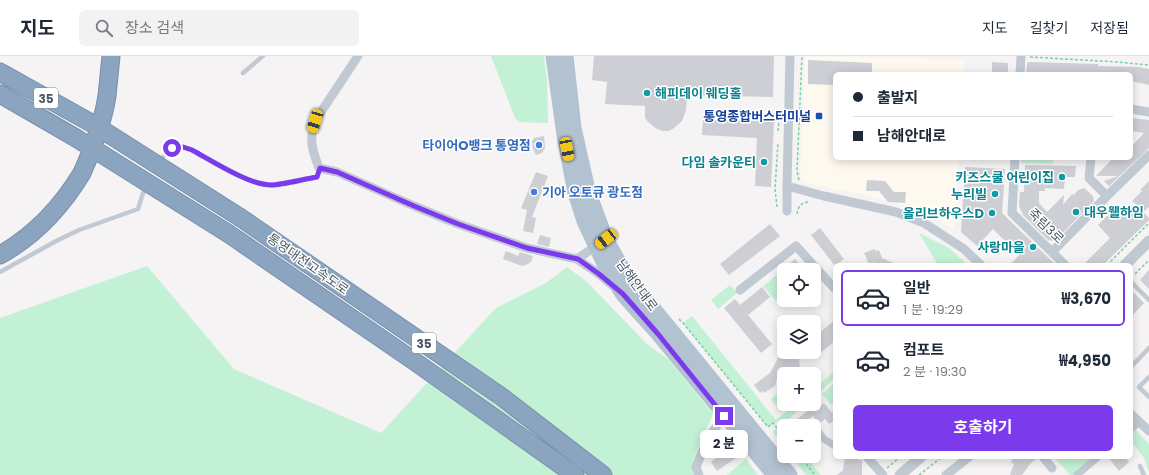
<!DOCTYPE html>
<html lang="ko">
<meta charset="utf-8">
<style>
body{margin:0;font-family:Poppins,"Noto Sans KR",sans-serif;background:#f2f2f3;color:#1f2937;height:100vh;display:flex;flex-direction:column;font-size:15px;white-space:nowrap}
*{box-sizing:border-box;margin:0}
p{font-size:13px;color:#747a83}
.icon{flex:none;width:22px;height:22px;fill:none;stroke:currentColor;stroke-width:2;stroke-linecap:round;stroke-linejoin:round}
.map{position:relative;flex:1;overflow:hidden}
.sheet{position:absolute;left:833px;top:207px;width:300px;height:196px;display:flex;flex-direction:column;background:#fff;border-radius:6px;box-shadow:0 2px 10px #0003}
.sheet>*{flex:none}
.banner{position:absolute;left:833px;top:16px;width:300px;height:88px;border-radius:6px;box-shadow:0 2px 10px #0003;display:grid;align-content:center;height:88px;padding:0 20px;background:#fff}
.fabs{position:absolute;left:777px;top:207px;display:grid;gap:8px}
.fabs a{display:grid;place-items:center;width:44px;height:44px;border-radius:6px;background:#fff;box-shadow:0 2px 10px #0003;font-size:20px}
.end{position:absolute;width:18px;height:18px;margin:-9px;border:5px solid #7c3aed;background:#fff;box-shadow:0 0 0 2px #fff}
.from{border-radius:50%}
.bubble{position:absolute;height:28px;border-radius:6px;background:#fff;box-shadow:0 2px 10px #0003;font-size:13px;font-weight:700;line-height:28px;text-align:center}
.car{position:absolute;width:12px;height:24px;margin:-12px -6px;border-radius:5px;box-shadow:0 0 3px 1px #0007;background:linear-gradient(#f5c518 24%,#345 0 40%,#f5c518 0 76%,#345 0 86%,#f5c518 0)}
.banner b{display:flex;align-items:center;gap:14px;height:38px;font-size:15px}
.banner b+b{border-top:1px solid #e0e1e3}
.banner i{width:10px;height:10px;background:#1f2937}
ul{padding:7px 0 0;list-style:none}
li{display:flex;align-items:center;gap:12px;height:56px;margin:0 8px 6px;padding:0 12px;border:2px solid transparent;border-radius:6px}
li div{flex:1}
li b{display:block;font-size:15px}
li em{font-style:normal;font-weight:700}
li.current{border-color:#7c3aed}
li>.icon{width:36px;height:36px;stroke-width:1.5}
.button{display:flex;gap:8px;margin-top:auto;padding:8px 20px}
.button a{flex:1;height:46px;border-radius:6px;background:#7c3aed;color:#fff;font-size:16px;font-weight:700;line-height:46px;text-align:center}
header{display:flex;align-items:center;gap:24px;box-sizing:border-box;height:56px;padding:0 20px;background:#fff;border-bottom:1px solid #e0e1e3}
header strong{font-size:19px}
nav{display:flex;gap:22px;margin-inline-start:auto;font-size:14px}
.search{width:280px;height:36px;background:#f2f2f3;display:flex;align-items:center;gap:10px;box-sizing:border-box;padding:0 14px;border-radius:6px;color:#747a83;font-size:15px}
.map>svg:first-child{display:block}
.commercial{fill:#fdf9ef}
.green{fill:#c3f1d5}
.building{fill:#cdcfd5}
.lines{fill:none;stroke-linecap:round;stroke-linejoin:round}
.motorway-casing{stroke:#7690ad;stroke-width:19}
.path{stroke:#7ad0a6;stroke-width:1.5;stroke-dasharray:3 2;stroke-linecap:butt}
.service{stroke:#c1cad2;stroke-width:4.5}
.pedestrian{stroke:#c1cad2;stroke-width:7}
.minor{stroke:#c1cad2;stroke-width:9}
.tertiary{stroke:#c1cad2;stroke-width:11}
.primary{stroke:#b3c2d1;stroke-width:15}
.motorway{stroke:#8ba5c1;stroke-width:17}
.motorway-bridge-casing{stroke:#7690ad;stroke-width:19;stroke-linecap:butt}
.motorway-bridge{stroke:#8ba5c1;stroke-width:17}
.route{stroke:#7c3aed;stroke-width:5}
.culture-dot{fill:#0f9aa8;stroke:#fff;stroke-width:1.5}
.transit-dot{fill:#1a4fb4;stroke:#fff;stroke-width:1.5}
.shop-dot{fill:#3f7fe0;stroke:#fff;stroke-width:1.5}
.labels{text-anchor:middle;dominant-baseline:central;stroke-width:3;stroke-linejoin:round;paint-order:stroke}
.shield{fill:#fff;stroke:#808990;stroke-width:1}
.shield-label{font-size:12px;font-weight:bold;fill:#4a5661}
.culture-label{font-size:13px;font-weight:bold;fill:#0d838f;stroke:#fff;text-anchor:end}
.transit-label{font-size:13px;font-weight:bold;fill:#164399;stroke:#fff;text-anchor:end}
.shop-label{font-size:13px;font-weight:bold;fill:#366cbe;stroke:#fff;text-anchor:end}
.street-label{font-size:13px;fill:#4a5661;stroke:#fff}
</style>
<header>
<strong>지도</strong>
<div class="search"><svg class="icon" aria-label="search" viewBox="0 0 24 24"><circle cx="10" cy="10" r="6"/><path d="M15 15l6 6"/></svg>장소 검색</div>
<nav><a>지도</a><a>길찾기</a><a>저장됨</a></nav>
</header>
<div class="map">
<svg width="1149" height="419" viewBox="0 0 1149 419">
<rect width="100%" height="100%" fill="#f5f3f3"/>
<path class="commercial" d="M805,0L965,4L964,18H835V102H959L954,173L930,158L911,152L870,140L805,127L800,122Z"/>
<path class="green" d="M491,0H544L547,25L548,67L519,66L515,62Z
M1021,102H1053V108L1021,107Z
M919,177L949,192L968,209H938Z
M147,210L234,313L381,377L496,252L546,227L567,211L587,226L647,288L669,304L713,358L697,394L692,409L694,419H0V262Z
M779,217L784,223V238L776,245L763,230Z
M730,229L737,237L718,253L711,244Z
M692,260L776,364L796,348H805L781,370L784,374V390L773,376L780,370L777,365L768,371L683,267Z
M835,315V322L814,341V333Z
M835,327V345L831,349L822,338Z
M784,332V348H790L781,356L771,343Z
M1131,369L1149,388V416L1144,402L1131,385Z
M792,400H805L821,419H806Z
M1054,401H1094L1073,419H1070Z
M746,403L758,419H727L728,418Z"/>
<path class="building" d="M594,0H774L773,41L730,40V41L687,39L686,54L682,65L674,72L669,75H663L657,73L648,66L645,62V50L605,48L607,26L592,24Z
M808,4L872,7V18H835V29L808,28Z
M992,6L1008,7V18H992Z
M1028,6L1098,8V10L1139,11L1149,13V29L1131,25V18H1026L1027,8Z
M1131,62L1149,64V92L1109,130L1104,125L1118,120H1096L1113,102H1131V91L1144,77L1131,75Z
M703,64L774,65L771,131L755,130L757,82L702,79Z
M544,80L545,92L542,97L536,99L533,93L532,85L534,82Z
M1025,109L1076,110L1075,121H1065L1064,133L1045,132V135H1039V147L1047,156L1064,139L1063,149L1072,138L1074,139L1078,134L1084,132L1093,140L1094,145L1055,185L1048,184L1023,159L1019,150L1020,136H1024Z
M965,111L1005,113L1002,157L1056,209H1010L1019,199L993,173L977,190L961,176Z
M536,116L548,120L532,161L536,162L533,177L523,175L527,154L521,152Z
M867,124L885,125L894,136H906L905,147L888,146L879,135H866Z
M1149,125V151L1143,156L1149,162V164L1103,209H1083L1110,182L1098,169L1117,150L1126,158L1136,148L1132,145L1142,135L1140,134Z
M770,168L780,180L729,219L720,208Z
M820,172L844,203L835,210L811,179Z
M540,179L551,182L549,191L537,188Z
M874,193L876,195L879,194L882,202L898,209H875L874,206L869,208L864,197Z
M506,195L518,200L520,196L533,200L531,206L528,208L522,210L503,203Z
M795,203L805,214H782Z
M1149,214V233L1140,224Z
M762,231L770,241L748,259L772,288L761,297L724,252L735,243L740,249Z
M1131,234L1144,247L1131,261Z
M835,264V285L814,302V281Z
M799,299L800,318H784V322H777L775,330L764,337L763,335L760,337L754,329L770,317L779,300Z
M818,347L820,350L824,347L832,357L835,354V364L829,368L825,363L819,368L813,360L808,363L801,370H788Z
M729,392L736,402L717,415L711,406Z
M845,401H859V404H862V419H837L843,414Z
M1014,401H1037V402L1030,408L1022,419H1010L1014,408L1011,406Z
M1108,401H1125L1129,406L1119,415Z"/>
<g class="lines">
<g class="motorway-casing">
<path id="motorway" d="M0,16L93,68
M0,38L76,82
M107,40L111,0
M241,162L502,341L603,419
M229,178L414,305L575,419
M0,199C34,180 62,150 82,117"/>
</g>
<path class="path" d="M1030,1L1117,6L1149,9
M778,75L779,65
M799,124L797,115L802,0
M777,151L775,133L778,87
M797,158C798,151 801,146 809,146
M1107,209L1149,167
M1135,218L1149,204
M679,263L683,267L768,371L773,367L784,381
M800,400L815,419
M887,412L900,401
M919,419L942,401"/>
<path class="service" d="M243,17L263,0
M164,100L172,92L183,91L192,94L244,122L254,126L271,129L317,121L319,112
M0,216L58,184L79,174L138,153L143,137L147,129
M1131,226L1149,244
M1131,311L1149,292
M1149,321L1139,331L1149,341
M1140,410L1144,419"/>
<path class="pedestrian" d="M811,367L824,383L835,390
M1131,373L1135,370
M1077,419L1098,401"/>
<path class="minor" d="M358,0L315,65C309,84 312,94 319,112L337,116L414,150L458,168L527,192L577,203L599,218L612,229
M790,0L787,130L824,140L896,156L924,167L964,193L981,209
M1020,18L1021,0
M1131,53L1149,56
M1015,102L1012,157L1065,209
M1091,102L1089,122L1107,140L1149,99
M787,155V130
M1052,196L1107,140
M577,203L599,188
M740,234L796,190L835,233
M1131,358L1149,375
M867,401L883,419
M1043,401L1052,412
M699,419L696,411L708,382L724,360
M946,419L969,401"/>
<path class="tertiary" d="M1125,209L1149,185
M900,419L921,401"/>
<path class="primary" d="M553,0L564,79L575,137L584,165L605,210L623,239L658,278L774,419
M566,0L574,72L588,134L606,183L627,220L790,419"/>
<use href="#motorway" class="motorway"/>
<g class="motorway-bridge-casing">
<path id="motorway-bridge" d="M93,68L241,162
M76,82L229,178
M82,117C93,92 103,67 107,40"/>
</g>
<use href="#motorway-bridge" class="motorway-bridge"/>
</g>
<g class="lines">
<path class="route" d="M172,92L183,91L192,94C212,105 249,129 271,129C283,129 304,123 317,121L320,112L337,116L414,150L458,168L527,192L578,203L599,218L623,238L658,278L724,360"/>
</g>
<g class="culture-dot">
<circle cx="647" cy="37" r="4"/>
<circle cx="764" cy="106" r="4"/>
<circle cx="1062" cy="121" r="4"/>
<circle cx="995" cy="138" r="4"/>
<circle cx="1076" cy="156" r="4"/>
<circle cx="992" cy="157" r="4"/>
<circle cx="1033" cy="191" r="4"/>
</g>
<rect class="transit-dot" x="815" y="56" width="8" height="8" rx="2"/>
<g class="shop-dot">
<circle cx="539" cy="89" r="4"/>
<circle cx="534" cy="136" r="4"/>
</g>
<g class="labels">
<g class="shield">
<rect x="34" y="32" width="24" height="20" rx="3"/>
<rect x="412" y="277" width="24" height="20" rx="3"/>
</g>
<g class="shield-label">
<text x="46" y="42">35</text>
<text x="424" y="287">35</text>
</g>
<g class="culture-label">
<text x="655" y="37" text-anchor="start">해피데이 웨딩홀</text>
<text x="756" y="106">다임 솔카운티</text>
<text x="1054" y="121">키즈스쿨 어린이집</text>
<text x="987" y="138">누리빌</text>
<text x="1084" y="156" text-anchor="start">대우웰하임</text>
<text x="984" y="157">올리브하우스D</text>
<text x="1025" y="191">사랑마을</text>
</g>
<g class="transit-label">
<text x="811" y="60">통영종합버스터미널</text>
</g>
<g class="shop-label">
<text x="531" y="89">타이어O뱅크 통영점</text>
<text x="542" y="136" text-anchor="start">기아 오토큐 광도점</text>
</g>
<g class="street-label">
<text transform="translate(1046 170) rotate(44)">죽림3로</text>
<text transform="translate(308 208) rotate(35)">통영대전고속도로</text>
<text transform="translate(637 229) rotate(54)">남해안대로</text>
</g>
</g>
</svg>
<div class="fabs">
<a><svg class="icon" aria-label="locate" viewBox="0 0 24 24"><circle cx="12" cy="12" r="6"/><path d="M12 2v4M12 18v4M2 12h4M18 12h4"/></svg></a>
<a><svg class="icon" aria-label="layers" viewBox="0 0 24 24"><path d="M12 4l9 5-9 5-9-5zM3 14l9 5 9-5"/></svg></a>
<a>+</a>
<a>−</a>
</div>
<i class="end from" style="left:172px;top:92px"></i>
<i class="end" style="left:724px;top:360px"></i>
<div class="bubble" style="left:700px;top:374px;width:48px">2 분</div>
<i class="car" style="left:315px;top:65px;rotate:197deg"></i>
<i class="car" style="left:567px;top:93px;rotate:169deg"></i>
<i class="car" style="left:606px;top:183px;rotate:232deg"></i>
<div class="banner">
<b><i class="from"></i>출발지</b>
<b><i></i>남해안대로</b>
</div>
<section class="sheet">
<ul>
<li class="current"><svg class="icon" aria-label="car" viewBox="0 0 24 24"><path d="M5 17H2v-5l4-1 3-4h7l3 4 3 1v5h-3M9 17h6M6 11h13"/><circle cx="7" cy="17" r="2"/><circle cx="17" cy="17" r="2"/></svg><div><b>일반</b><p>1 분 · 19:29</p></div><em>₩3,670</em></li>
<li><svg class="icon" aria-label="car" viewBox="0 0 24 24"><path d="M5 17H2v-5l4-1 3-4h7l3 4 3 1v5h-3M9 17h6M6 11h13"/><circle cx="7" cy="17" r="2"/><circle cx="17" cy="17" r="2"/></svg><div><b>컴포트</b><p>2 분 · 19:30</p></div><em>₩4,950</em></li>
</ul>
<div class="button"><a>호출하기</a></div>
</section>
</div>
